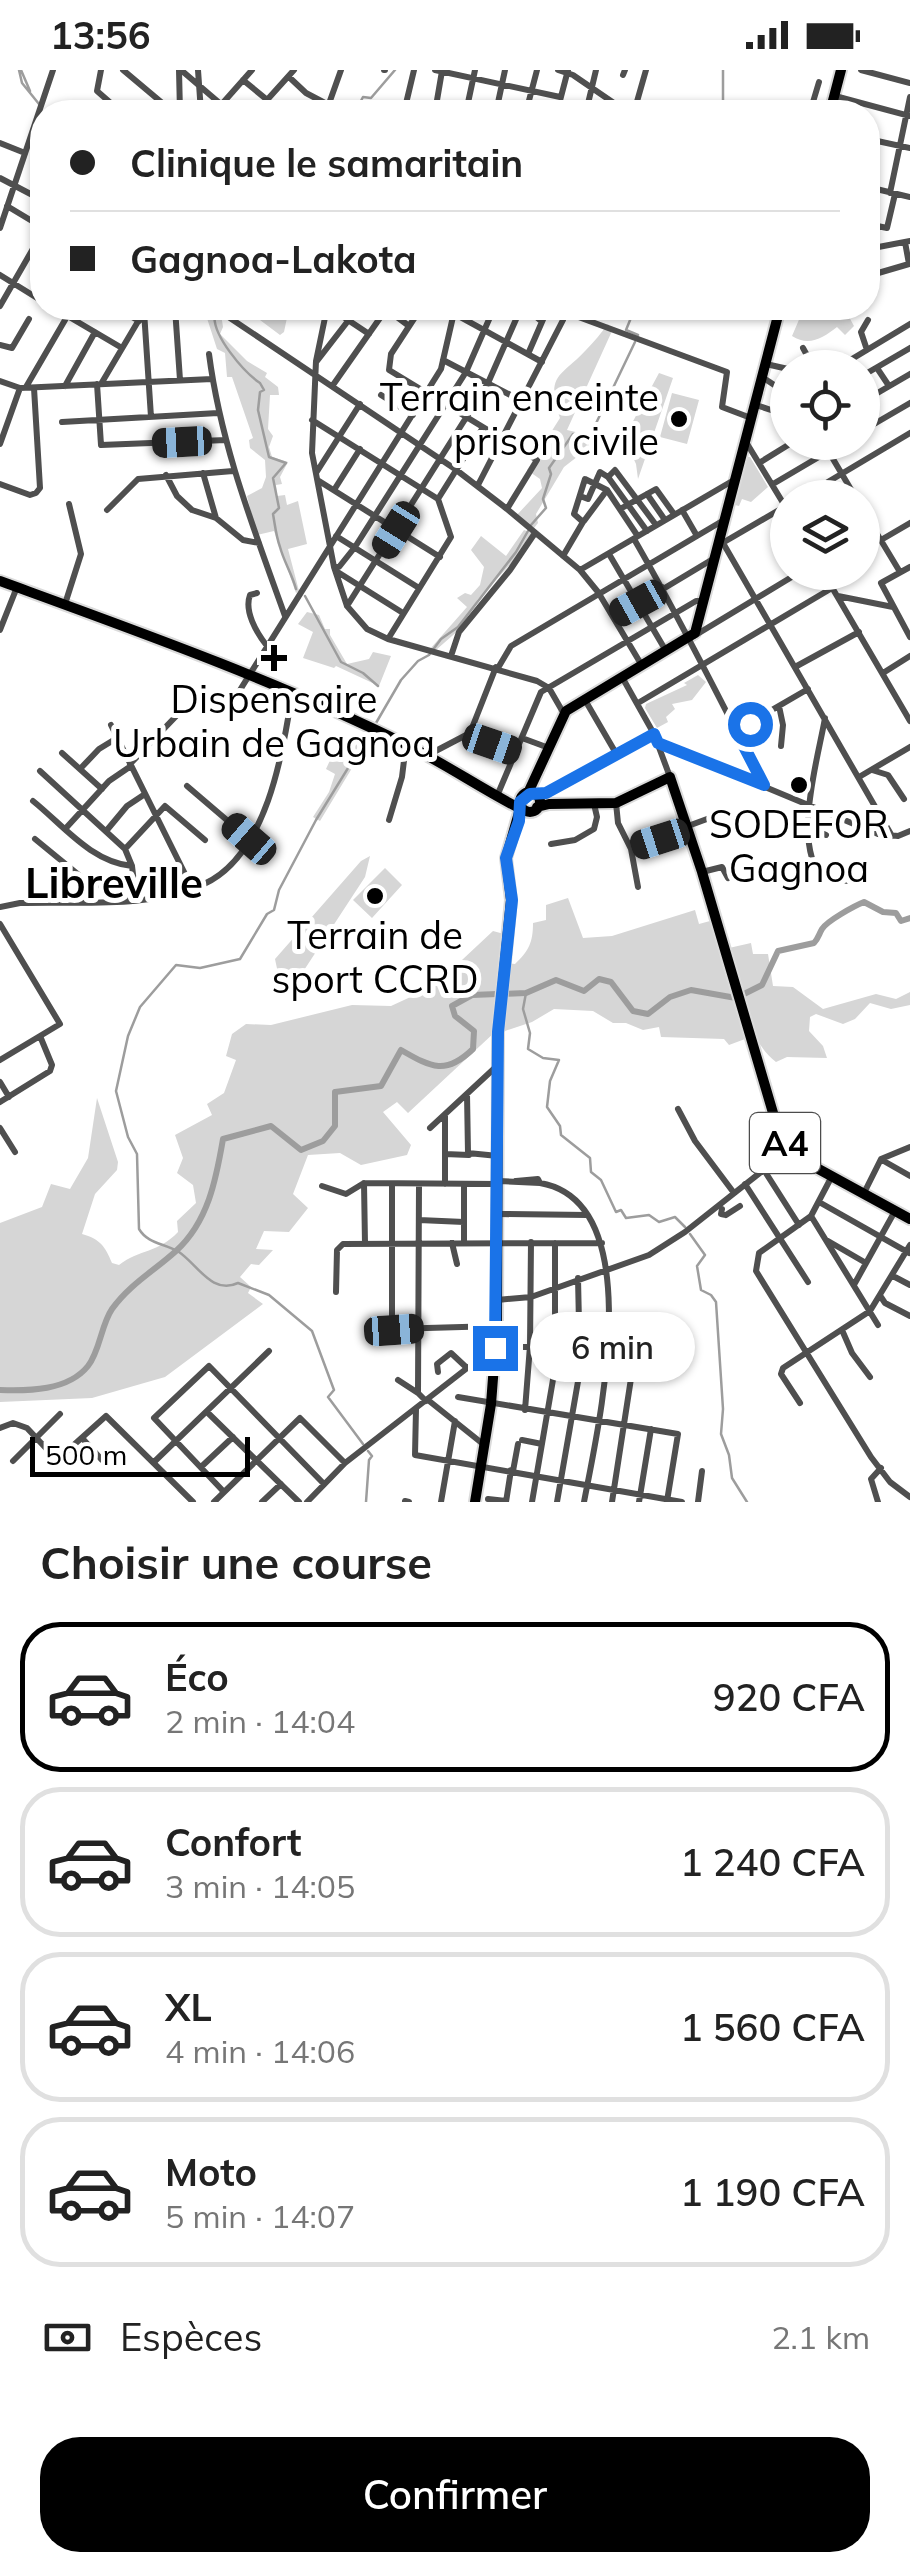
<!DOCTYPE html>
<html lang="fr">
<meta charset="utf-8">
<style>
body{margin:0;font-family:Mulish,sans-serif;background:#f6f6f6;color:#222;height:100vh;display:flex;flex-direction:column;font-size:38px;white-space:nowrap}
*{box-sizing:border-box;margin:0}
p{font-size:32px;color:#767676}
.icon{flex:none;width:55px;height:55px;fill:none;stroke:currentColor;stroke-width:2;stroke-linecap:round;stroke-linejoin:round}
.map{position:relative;height:1432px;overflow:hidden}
.panel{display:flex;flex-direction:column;background:#fff;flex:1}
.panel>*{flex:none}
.guide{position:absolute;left:30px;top:30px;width:850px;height:220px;border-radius:40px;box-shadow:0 2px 8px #0004;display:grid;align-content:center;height:220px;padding:0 40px;background:#fff}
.tools{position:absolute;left:770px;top:280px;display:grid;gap:20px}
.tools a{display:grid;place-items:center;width:110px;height:110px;border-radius:50%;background:#fff;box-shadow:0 2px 8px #0004;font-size:50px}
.scale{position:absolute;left:30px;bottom:25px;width:220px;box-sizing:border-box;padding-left:10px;border:5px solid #000;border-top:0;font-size:28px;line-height:35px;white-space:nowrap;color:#000;-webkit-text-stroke:8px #fff;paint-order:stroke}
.end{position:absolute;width:45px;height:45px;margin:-22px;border:12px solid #1a73e8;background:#fff;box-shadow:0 0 0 5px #fff}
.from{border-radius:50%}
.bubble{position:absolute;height:70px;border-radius:35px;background:#fff;box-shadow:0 2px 8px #0004;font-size:32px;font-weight:600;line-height:70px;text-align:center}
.car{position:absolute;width:30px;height:60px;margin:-30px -15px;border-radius:12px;box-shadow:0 0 8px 2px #0007;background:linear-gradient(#222 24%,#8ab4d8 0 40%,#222 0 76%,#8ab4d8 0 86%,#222 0)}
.guide b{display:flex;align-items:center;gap:35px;height:95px;font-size:38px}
.guide b+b{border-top:2px solid #e0e0e0}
.guide i{width:25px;height:25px;background:#222}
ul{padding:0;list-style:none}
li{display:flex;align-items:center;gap:30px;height:150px;margin:0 20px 15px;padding:0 20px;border:5px solid #e0e0e0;border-radius:40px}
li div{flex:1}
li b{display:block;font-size:38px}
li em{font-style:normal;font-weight:600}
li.on{border-color:#000}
li>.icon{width:90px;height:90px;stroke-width:1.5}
h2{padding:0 40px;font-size:45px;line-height:120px}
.pay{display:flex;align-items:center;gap:25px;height:110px;padding:0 40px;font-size:38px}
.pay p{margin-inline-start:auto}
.primary-button{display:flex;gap:20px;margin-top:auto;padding:20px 40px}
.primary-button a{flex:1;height:115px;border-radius:40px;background:#000;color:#fff;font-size:40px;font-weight:600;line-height:115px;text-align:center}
.status{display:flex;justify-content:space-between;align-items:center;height:70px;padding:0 50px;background:#fff;direction:ltr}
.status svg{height:28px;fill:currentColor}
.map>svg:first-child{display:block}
.green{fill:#d6d6d6}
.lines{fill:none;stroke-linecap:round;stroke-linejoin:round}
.stream{stroke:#9d9d9d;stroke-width:2.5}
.river{stroke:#9d9d9d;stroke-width:6}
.major-casing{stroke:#dbdbdb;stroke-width:14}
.minor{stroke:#4f4f4f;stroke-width:6}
.major{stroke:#000;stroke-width:10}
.route{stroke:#1a73e8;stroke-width:12}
.poi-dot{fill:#000;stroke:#fff;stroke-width:4}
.labels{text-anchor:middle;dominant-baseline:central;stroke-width:10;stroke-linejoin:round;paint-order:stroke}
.shield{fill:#fff;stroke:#4c4c4c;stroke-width:2.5}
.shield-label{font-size:35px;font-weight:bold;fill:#000}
.poi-label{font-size:38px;fill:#000;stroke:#fff}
.quarter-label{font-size:42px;font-weight:bold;fill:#000;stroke:#fff}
</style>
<div class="status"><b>13:56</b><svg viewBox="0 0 49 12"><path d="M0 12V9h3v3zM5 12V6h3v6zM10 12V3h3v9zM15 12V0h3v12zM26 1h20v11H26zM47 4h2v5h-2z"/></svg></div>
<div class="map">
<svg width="910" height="1432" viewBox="0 0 910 1432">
<rect width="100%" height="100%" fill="#fff"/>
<path class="green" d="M244,238H289L284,262L280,265Z
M804,238H854L848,245L854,256L845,265L837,257C823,268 809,277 792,266Z
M204,239L221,244L223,257L220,264L247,291L267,303L265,307L278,317L279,325H270L268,359L273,366L269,377L272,387L288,392L280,407L282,414L276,415L277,426L285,425L287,435L298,431L307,474L288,479L299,521L296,523L274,461L257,465L247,426L262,418L266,407L265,390L250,378L249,370L253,368L232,307H227L225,283L217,279Z
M608,254L612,261L567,360L597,367L591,376L564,397L536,444L538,453L534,458L516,446L542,418L540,409L527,400L560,348C545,304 561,307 586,280C594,272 601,263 608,254Z
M659,303L673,308L638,409L636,394L624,368Z
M672,323L699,330L687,374L660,367Z
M743,387H750L768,417L751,432L742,429L739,436L731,434Z
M524,460L532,463L519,485L478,529L460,559L436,580L430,579L467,537L457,528L465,523L471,525L480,515L484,497L471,480L481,466L506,486Z
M307,542L319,545L325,559H330V565L347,594L369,589L373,582L391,586L379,616L336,596L334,598L303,588L313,562L298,554Z
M698,605L706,612L692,630L672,634L675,639L666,647L668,652L657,658L645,638L646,634L687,615L684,613Z
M369,660L376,663L369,670L320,751L313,747L329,722L335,704L326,699L332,686L350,692L358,668L364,669Z
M370,786L365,807L293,917L279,908L275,889L361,791Z
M385,798L402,815L372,848L353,830Z
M568,828L583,868L612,866L695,840L699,854L710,851L745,969L729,975L724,969L661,967L659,957L643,960L626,953H613L593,941L554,939L532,952L502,962L505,893L515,894C529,881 533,872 533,853L546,850V835Z
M493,861L504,864L495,962L408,1043L397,1032L383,1042L411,1075L407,1085L361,1095L340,1083L308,1085L293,1124L308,1138L289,1162L264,1161L256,1179L273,1180L259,1195L251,1194L240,1207L251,1217L248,1223L263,1234L165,1307L92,1328L0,1332V1153L42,1137L51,1114L70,1119L88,1088L97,1028L118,1092L117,1100L95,1124L82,1164C100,1169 105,1176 112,1193L119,1195C140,1179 158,1183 178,1162L177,1151L196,1133L193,1115L177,1103L183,1088L175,1065L212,1045L207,1034L224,1023L236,990L226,986L232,964L246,954L271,955L352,935L391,936L417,924L434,905L447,904Z
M751,873L753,884H768L773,916L793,917L823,939L876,924L896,929L910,922V935L891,939L870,933L855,949L843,954L816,944L810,947L809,961L823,976L827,988L787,987L776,992C745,969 740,913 729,878Z"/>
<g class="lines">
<path class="stream" d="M19,0L22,13L39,34
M21,0L30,21
M723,0V42
M47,41L49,42
M355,42L363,27L371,28L395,0
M635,238L626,260L638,265
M215,243C210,264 245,303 260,313L264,320L260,322L258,340L269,387L286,393L273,408L279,438L273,444C275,455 276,466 280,477C284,492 292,504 296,519
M531,455L546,438L543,429L551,404L549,398L573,364L589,368L635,272
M305,526L341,592L363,603L378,616
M376,653L401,610L418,591L429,585L441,569L458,557L516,482L528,461
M526,923L523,939L530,963L528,979L543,988L559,990L550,1011L547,1037L560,1056L561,1065L590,1088L591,1102L601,1110L616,1142L621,1140L626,1148L649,1145L659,1152L675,1147L685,1157
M690,1164L705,1185L697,1196L701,1220L711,1225L716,1232L723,1339L721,1364L729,1385L732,1408L747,1432
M363,1374L328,1327L334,1320L312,1261L269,1225L238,1213C212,1225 198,1195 179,1182C164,1173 148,1174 139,1159L137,1084L128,1067L116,1021L128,966L140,937L176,895L200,898L240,889L267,844L274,840L279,820L316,750L369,664
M366,1432L369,1390L372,1386L368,1381"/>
<path class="river" d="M0,1320C28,1321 68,1321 88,1296C100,1281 101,1255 112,1239C130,1214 154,1201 176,1181C208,1152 216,1110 223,1069L271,1056L301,1080L323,1071L335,1056V1022L381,1016L401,980C432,998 446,1005 473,979L474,961L455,946L452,936L472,925L526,923L556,910L584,921L599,909L611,912L633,941L648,944L670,927L691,920L736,928L762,915L778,881L814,873C818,869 819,864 822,859C827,851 854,836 864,832L883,842L896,843L901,851L910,848"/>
<g class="major-casing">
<path id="major" d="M830,42L841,0
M0,511C137,561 275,610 405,674C444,693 480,718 519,738
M520 732a10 10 0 1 1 20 0a10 10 0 1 1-20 0Z
M527,725L566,641L695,563L780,238
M537,737L549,734L616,733L670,707L702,802L776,1053L785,1073L802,1090L910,1149
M475,1432L491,1334L497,1256L498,962L511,830L506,788L520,739"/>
</g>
<path class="minor" d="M101,0L97,21L121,42
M123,0L173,42
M179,0L180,42
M181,0L230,42
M198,0L201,42
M384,0H385
M435,0L560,27
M558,0L573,5L627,42
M861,0L910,13
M623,5L625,0
M289,7L306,23L342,42
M243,10L282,42
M835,26L910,46
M267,30L294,0
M221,35L252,0
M326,42L341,0
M404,42L414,0
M435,42L442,1
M466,42L475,0
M496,42L505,0
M526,42L537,0
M557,42L568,0
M586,42L596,0
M634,42L646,0
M810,42L819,12
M868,69L910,78
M0,73L25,83
M868,87L871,70
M0,108L42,130
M868,117L910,127
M890,123L910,27
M7,136L42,157
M868,154L887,158L895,124
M0,158L53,0
M874,178L875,156
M868,179L910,171
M0,205L42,231
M868,206L909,194L905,172
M0,236L42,163
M54,238L122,278
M116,238L139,251
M175,238L180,310
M215,238L455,399L507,439L580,500L598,522L641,594
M327,238L316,291L312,383L334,497L347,536L367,559L388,569L537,611L549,618L564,644
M330,238L369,264
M385,238L409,256
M421,238L391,284L389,300L537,390L507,439
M444,238L542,292
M526,238L541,251
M144,241L151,347
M565,242L727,302L722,337L751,348
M0,275L12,278L29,249
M803,278L814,298
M867,280L861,262L868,250
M209,284C221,376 254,459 285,546
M528,284L548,238
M443,290L522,331
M317,291L358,238
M766,294L788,299
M837,298L910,254
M877,298L889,316
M862,306L910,278
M762,307L788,324
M0,311L20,318L212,309
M97,314L101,375L226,370
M101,314L143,243
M333,315L387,238
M65,316L95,262
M26,317L72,238
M381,325L413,345
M863,331L876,353
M862,332L910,304
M756,335L774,341L788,332
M312,350L438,429L451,467L388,569
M62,352L218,343
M862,361L910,333
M746,372L788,441
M823,372L856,428
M839,372H843
M0,374L20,318
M759,393L793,372
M203,403L216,448
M316,403L360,334
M166,405L177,426L192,440L216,448L243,470L259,473
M608,407L615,400L656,455
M319,411L440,487
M0,414L30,425L36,423L40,418L34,318
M773,414L829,381
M478,415L563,250L566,238
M334,420L360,379
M647,424L665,450
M580,426L588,429L600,402L608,407L647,461
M801,428L910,363
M438,429L482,359
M620,439L656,419L674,444
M862,439L900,502
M107,440L138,409L233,401
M682,440L697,466
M584,451L607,420
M336,466L419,518
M634,469C681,550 721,632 764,715
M881,470L910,453
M723,473L892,766
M719,475L786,436
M609,484L666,581
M563,486L583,452L574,444L585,409L607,420L637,465
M334,497H339L355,477L466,302L494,238
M910,497L881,513L910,567
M580,500L734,410
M336,501L403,543
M823,502L910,651
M663,519L713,489
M257,523L250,525C244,541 256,562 267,576
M838,526L893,537
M65,534L81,484L69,434
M347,536L488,313L521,238
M613,547L662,517
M0,560L17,517
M694,566L800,502
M451,586L459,562L510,500L535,463
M795,597L859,562
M498,598L511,576L724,450
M883,603L910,586
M622,607L654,664L670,707
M585,630L617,685
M638,633L832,518
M779,636L783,655L781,676
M825,648C818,689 791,777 824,809L849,811
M111,655L192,818
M736,661L808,619
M468,666L515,683
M522,668L549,678
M659,673L878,764L898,766L910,761
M62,683L102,719
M428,685L470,663L496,597
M130,694L182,640L229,633L235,628L441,299L455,238
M80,699L99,679L117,668
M872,700L888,705L904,729
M859,707L910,677
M187,716L249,769
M497,726L541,622L696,531H703
M541,728L654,664
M33,731C63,755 91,792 132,796
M616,733L618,753L631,779L638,817
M389,750L402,707L406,674
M809,753L815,760L826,765
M688,756L726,742
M66,758L109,711L131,696
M107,760L127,736L145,724
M35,769L85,810L136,829L132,796L125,779L40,701
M551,774L575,770L594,759L597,747L594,734
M125,779L165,736L205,770
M631,779L688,760
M702,802L722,797L728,808
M0,837L20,833C78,831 150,839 204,814C266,786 283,684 292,624
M0,854L60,954L40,966L52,995L50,1001L0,1032
M0,990L40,966
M0,1012L9,1027
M467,1024L468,1083L498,1086
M678,1039L695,1071L734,1123
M445,1046V1114
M0,1058L15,1082
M430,1058L499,994
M445,1084L469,1085
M882,1090L910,1106
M764,1100L799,1155
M832,1106L811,1146L759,1183L756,1201L871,1387L890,1412L910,1427
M499,1111L540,1113
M516,1111L538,1109L540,1113C651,1132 598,1358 584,1432
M364,1113L365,1174
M392,1114V1259L497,1256
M419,1114L418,1323L426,1331
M464,1114V1173
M745,1114L808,1212
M322,1116L346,1124L364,1113L499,1114
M864,1123L881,1089L910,1077
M819,1132L909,1183
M722,1139L721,1144L726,1145
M499,1144L587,1145
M726,1145L740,1136
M811,1146L878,1255
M419,1150L464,1152
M828,1171L866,1193
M452,1173L457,1194
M555,1173V1274
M893,1206L910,1215
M855,1213L895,1141
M336,1222L337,1180L343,1174L602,1173
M881,1227L885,1233L910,1246
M497,1230L531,1227L649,1185L685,1162L790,1079
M842,1260L852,1283L870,1307
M438,1302L437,1294L451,1283L467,1298
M398,1310L418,1323
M458,1327L678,1364L667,1431
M428,1330L483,1374
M800,1333L781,1304L783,1298L870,1241L910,1175
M416,1339L415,1385L682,1432
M525,1340L530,1276L531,1172
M207,1342L299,1432
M0,1358L13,1353L27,1358L57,1390L106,1346L193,1432
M82,1368L102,1390
M522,1370L542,1374
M13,1391L60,1344
M154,1392L269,1281
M201,1397L233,1367
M513,1401L518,1374
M224,1422L154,1348L209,1296L324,1414
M488,1429L506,1431
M405,1431L409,1432
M214,1432L300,1348L345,1393
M262,1432L281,1414
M307,1432L345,1393L493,1278L635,1270
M441,1432L455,1351
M506,1432L511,1400
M532,1432L555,1298L666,1304
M557,1432L580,1300L578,1208
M612,1432L632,1302
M639,1432L651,1359
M698,1432L702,1401
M878,1432L871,1409L881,1398"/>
<use href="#major" class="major"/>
</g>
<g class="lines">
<path class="route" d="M495,1278L498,962L512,830L506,788L519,751L520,732L530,724L546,723L654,664L658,673L764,715L736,661L750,654"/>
</g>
<g class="poi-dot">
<circle cx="679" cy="349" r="10"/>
<path d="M269 573h10v10h10v10h-10v10h-10v-10h-10v-10h10z"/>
<circle cx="799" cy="715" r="10"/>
<circle cx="375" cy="826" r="10"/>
</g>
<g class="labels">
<rect class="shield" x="750" y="1043" width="70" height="60" rx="8"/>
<g class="shield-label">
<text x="785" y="1073">A4</text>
</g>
<g class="poi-label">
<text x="659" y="327" text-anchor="end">Terrain enceinte<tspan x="659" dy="44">prison civile</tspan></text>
<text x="274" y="629">Dispensaire<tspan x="274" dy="44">Urbain de Gagnoa</tspan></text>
<text x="799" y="754">SODEFOR<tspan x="799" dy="44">Gagnoa</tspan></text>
<text x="375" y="865">Terrain de<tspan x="375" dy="44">sport CCRD</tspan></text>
</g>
<g class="quarter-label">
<text x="114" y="812">Libreville</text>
</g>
</g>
</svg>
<div class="tools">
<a><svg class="icon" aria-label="locate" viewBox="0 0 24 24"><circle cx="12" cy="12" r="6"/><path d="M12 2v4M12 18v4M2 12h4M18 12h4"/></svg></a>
<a><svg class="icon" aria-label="layers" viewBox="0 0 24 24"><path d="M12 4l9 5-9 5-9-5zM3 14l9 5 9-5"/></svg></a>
</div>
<div class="scale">500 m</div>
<i class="end from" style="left:750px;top:654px"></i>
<i class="end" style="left:495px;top:1278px"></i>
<div class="bubble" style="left:530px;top:1242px;width:165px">6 min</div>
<i class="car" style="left:182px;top:372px;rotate:267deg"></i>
<i class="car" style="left:396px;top:460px;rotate:212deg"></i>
<i class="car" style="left:638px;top:533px;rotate:241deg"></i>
<i class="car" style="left:492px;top:674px;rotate:109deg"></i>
<i class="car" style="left:249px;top:769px;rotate:311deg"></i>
<i class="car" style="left:660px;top:769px;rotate:252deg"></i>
<i class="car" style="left:394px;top:1260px;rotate:86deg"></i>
<div class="guide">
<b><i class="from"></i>Clinique le samaritain</b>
<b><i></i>Gagnoa-Lakota</b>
</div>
</div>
<section class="panel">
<h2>Choisir une course</h2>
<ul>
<li class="on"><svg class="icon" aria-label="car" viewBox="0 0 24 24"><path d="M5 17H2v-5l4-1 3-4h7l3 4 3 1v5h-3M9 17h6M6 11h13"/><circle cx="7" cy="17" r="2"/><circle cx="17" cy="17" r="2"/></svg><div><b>Éco</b><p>2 min · 14:04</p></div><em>920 CFA</em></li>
<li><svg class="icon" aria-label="car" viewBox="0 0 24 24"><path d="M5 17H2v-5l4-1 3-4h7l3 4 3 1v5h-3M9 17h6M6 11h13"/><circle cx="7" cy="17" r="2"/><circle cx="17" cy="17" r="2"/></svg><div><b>Confort</b><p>3 min · 14:05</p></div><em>1 240 CFA</em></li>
<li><svg class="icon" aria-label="car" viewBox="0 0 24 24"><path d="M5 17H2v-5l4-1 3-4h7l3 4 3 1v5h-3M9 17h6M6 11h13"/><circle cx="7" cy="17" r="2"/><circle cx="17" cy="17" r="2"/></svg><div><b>XL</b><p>4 min · 14:06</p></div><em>1 560 CFA</em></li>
<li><svg class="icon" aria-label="car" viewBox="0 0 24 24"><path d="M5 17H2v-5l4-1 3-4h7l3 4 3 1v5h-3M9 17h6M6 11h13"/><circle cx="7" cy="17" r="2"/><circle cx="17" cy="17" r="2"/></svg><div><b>Moto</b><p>5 min · 14:07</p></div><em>1 190 CFA</em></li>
</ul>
<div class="pay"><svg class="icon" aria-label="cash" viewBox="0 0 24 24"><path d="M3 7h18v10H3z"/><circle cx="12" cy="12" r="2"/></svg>Espèces<p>2.1 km</p></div>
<div class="primary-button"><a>Confirmer</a></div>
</section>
